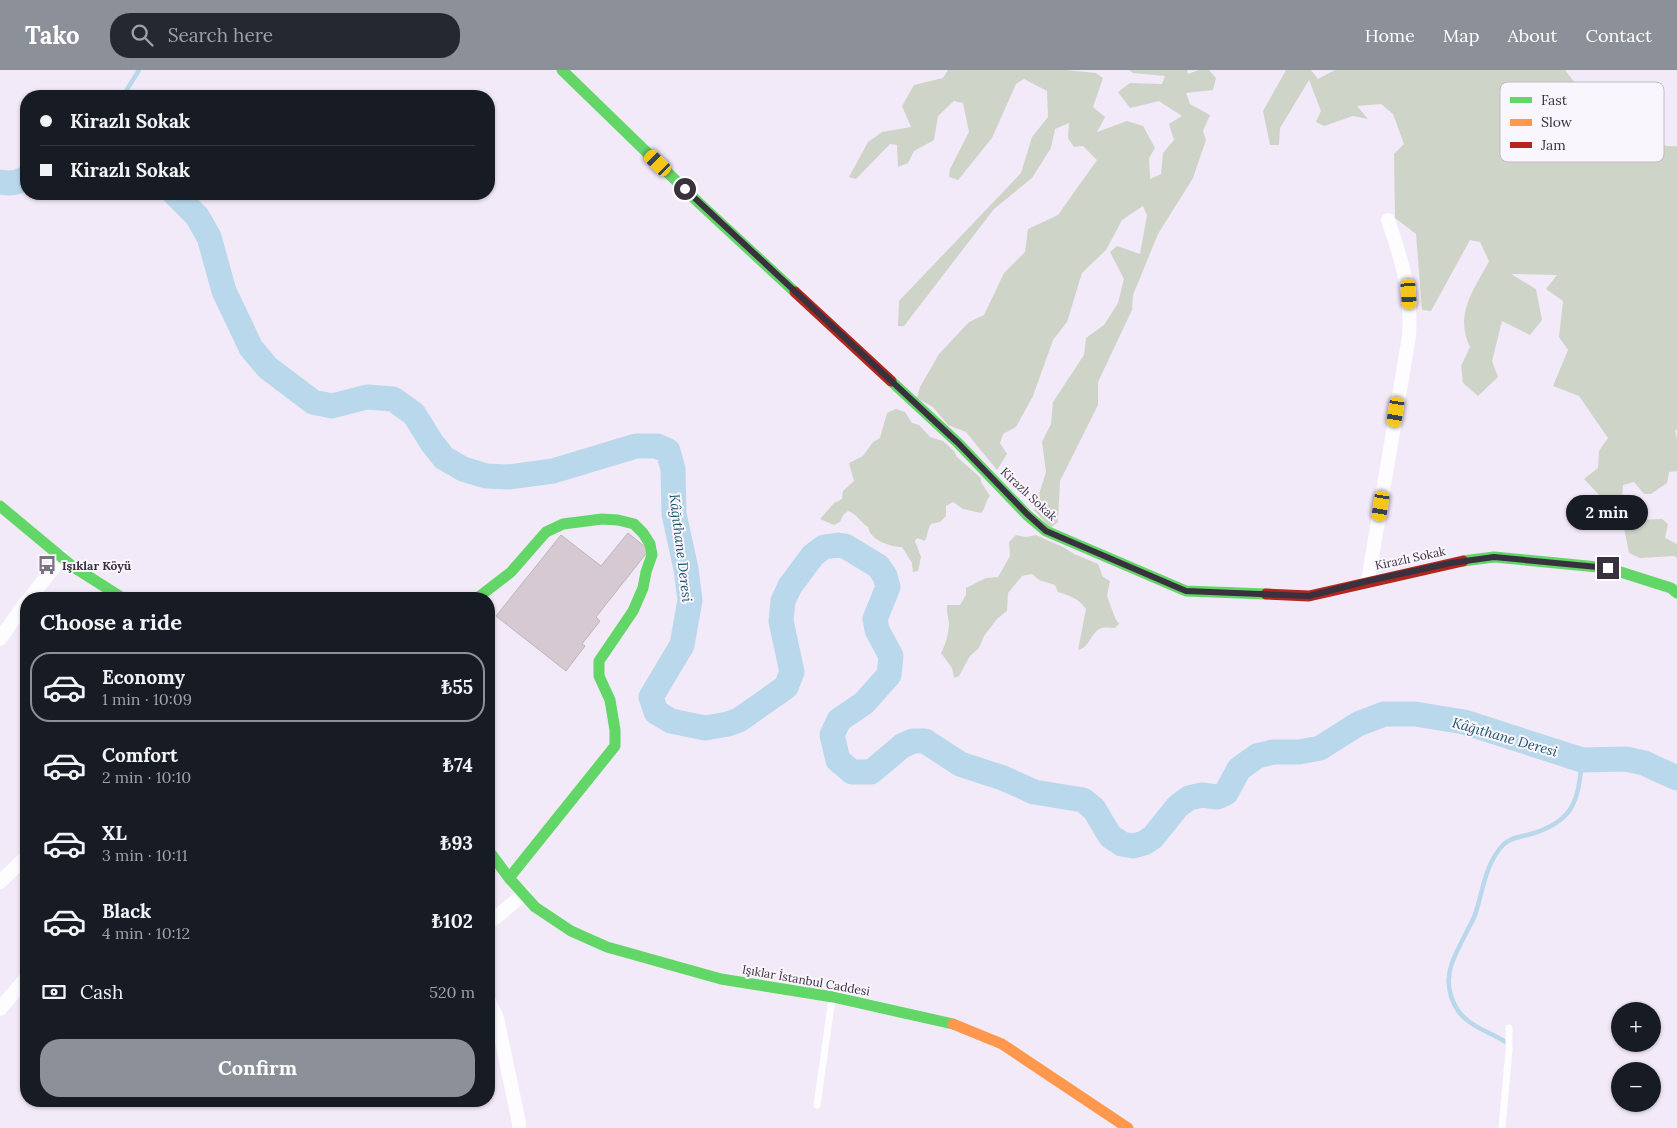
<!DOCTYPE html>
<meta charset="utf-8">
<style>
body{margin:0;font-family:Lora,serif;background:#242831;color:#f1f3f6;height:100vh;display:flex;flex-direction:column;font-size:19px;white-space:nowrap}
*{box-sizing:border-box;margin:0}
p{font-size:16px;color:#9ea1a6}
.icon{flex:none;width:28px;height:28px;fill:none;stroke:currentColor;stroke-width:2;stroke-linecap:round;stroke-linejoin:round}
.map{position:relative;flex:1;overflow:hidden}
.drawer{position:absolute;left:20px;top:522px;width:475px;height:515px;display:flex;flex-direction:column;background:#171b24;border-radius:20px;box-shadow:0 1px 4px #0004}
.drawer>*{flex:none}
.hud{position:absolute;left:20px;top:20px;width:475px;height:110px;border-radius:20px;box-shadow:0 1px 4px #0004;display:grid;align-content:center;height:110px;padding:0 20px;background:#171b24}
.controls{position:absolute;left:1611px;top:932px;display:grid;gap:10px}
.controls a{display:grid;place-items:center;width:50px;height:50px;border-radius:50%;background:#171b24;box-shadow:0 1px 4px #0004;font-size:25px}
.end{position:absolute;width:22px;height:22px;margin:-11px;border:6px solid #39313e;background:#fff;box-shadow:0 0 0 2px #fff}
.from{border-radius:50%}
.bubble{position:absolute;height:35px;border-radius:18px;background:#171b24;box-shadow:0 1px 4px #0004;font-size:16px;font-weight:700;line-height:35px;text-align:center}
.car{position:absolute;width:15px;height:30px;margin:-15px -8px;border-radius:6px;box-shadow:0 0 4px 1px #0007;background:linear-gradient(#f5c518 24%,#345 0 40%,#f5c518 0 76%,#345 0 86%,#f5c518 0)}
.hud b{display:flex;align-items:center;gap:18px;height:48px;font-size:19px}
.hud b+b{border-top:1px solid #363941}
.hud i{width:12px;height:12px;background:#f1f3f6}
ul{padding:0;list-style:none}
li{display:flex;align-items:center;gap:15px;height:70px;margin:0 10px 8px;padding:0 10px;border:2px solid transparent;border-radius:20px}
li div{flex:1}
li b{display:block;font-size:19px}
li em{font-style:normal;font-weight:700}
li.active{border-color:#8c9099}
li>.icon{width:45px;height:45px;stroke-width:1.5}
h2{padding:0 20px;font-size:22px;line-height:60px}
.pay{display:flex;align-items:center;gap:12px;height:55px;padding:0 20px;font-size:19px}
.pay p{margin-inline-start:auto}
.action{display:flex;gap:10px;margin-top:auto;padding:10px 20px}
.action a{flex:1;height:58px;border-radius:20px;background:#8c9099;color:#fff;font-size:20px;font-weight:700;line-height:58px;text-align:center}
header{display:flex;align-items:center;gap:30px;box-sizing:border-box;height:70px;padding:0 25px;background:#8c9099;color:#fff}
header strong{font-size:24px}
nav{display:flex;gap:28px;margin-inline-start:auto;font-size:18px}
.search{width:350px;height:45px;background:#242831;display:flex;align-items:center;gap:12px;box-sizing:border-box;padding:0 18px;border-radius:20px;color:#9ea1a6;font-size:19px}
.map>svg:first-child{display:block}
.green{fill:#cfd4c9}
.lines{fill:none;stroke-linecap:round;stroke-linejoin:round}
.stream{stroke:#bad8eb;stroke-width:4.5}
.river{stroke:#bad8eb;stroke-width:25}
.building{fill:#d6c9d2;stroke:#beb4bc}
.lane{stroke:#fdfcfe;stroke-width:7}
.street{stroke:#fdfcfe;stroke-width:14}
.fast{stroke:#63d668;stroke-width:11}
.slow{stroke:#ff974d;stroke-width:11}
.jam{stroke:#b3261e;stroke-width:11}
.route{stroke:#39313e;stroke-width:6}
.labels{text-anchor:middle;dominant-baseline:central;stroke-width:4;stroke-linejoin:round;paint-order:stroke}
.street-label{font-size:12px;fill:#39313e;stroke:#faf6fd}
.poi-label{font-size:12px;font-weight:bold;fill:#39313e;stroke:#faf6fd;text-anchor:start}
.water-label{font-size:14px;font-style:italic;fill:#165369;stroke:#faf6fd}
.key{fill:#faf6fd;stroke:#c0bbc4;stroke-width:1}
.key-label{font-size:14px;fill:#39313e}
</style>
<header>
<strong>Tako</strong>
<div class="search"><svg class="icon" aria-label="search" viewBox="0 0 24 24"><circle cx="10" cy="10" r="6"/><path d="M15 15l6 6"/></svg>Search here</div>
<nav><a>Home</a><a>Map</a><a>About</a><a>Contact</a></nav>
</header>
<div class="map">
<svg width="1677" height="1058" viewBox="0 0 1677 1058">
<rect width="100%" height="100%" fill="#f2eaf8"/>
<path class="green" d="M948,0H1066L1096,3L1103,8L1093,37L1105,47L1097,62L1127,51L1143,56L1155,78L1149,88L1150,109L1161,104L1163,83L1174,70L1169,54L1182,46L1159,31L1130,38L1118,22L1130,13L1162,14L1165,6L1133,3L1129,0H1187L1188,4L1199,0H1209L1216,8L1213,20L1186,23L1190,34L1210,45L1203,61L1206,70L1193,108L1158,164L1133,225L1132,240L1098,312V335L1060,411L1058,452L1050,458L1034,440L1046,402L1042,372L1051,354L1053,332L1084,285L1086,268L1104,255L1118,233L1124,209L1110,182L1117,176L1140,184L1147,145L1143,136L1122,150L1106,180L1082,203L1067,252L1053,270L1033,326L1016,357L1003,364L1000,373L1007,384L997,400L966,362L948,355L933,337L917,328L920,317L939,284L969,252L984,245L1004,203L1025,182L1028,159L1058,145L1097,90L1083,76L1074,77L1068,68L1069,53L1055,59L1051,78L1032,108L994,139L904,256H898L899,231L1021,103L1032,67L1048,47L1047,21L1024,9L1016,14L992,68L958,110L949,107L950,99L969,62L963,33L954,31L938,46L934,70L914,81L908,93L898,97L897,75L890,74L856,109L849,107L868,72L882,62L911,57L902,36L914,15L943,8Z
M1286,0H1311L1318,9L1335,0H1565C1573,10 1581,21 1589,30C1605,48 1653,80 1677,76V359L1675,361L1677,369V401L1669,402L1667,413L1651,424H1644L1634,412L1623,415L1622,430L1635,450L1662,449L1668,454L1665,468L1677,474V488L1674,486L1640,488L1629,483L1623,453H1604L1596,442L1601,427L1584,409L1598,398L1599,381L1608,368L1579,326L1553,316L1568,280L1559,267L1563,231L1546,219L1557,205L1511,204L1536,219L1542,250L1530,265L1502,251L1492,291L1498,307L1478,326L1463,313L1461,296L1470,277C1454,244 1474,220 1489,191L1480,172L1470,170L1431,241L1422,240L1416,164L1395,148L1394,84L1404,74L1393,44L1381,34L1357,36L1368,49L1353,46L1324,56L1316,52L1321,41L1309,10L1280,58L1279,75H1270L1263,41Z
M896,339L905,342L912,353L919,355L930,367L943,371L954,381L957,387L981,408V412L990,426C985,431 986,438 981,443L963,439L953,432L946,436V446L940,452L931,454C927,460 928,465 925,471L917,468L915,471L921,487L918,501L913,502L912,493L902,477C890,477 870,470 868,457C860,452 857,444 848,441L843,445L840,452L834,455L820,449L834,433L842,429L843,421L854,411L849,393L863,386L873,372L880,368L887,343Z
M1016,465L1026,467L1036,465L1063,477L1074,484L1098,494L1103,507L1110,511L1107,526L1115,548L1119,554L1115,558C1111,558 1106,557 1102,558C1090,562 1091,577 1078,580L1086,539C1078,528 1070,526 1058,522L1055,515L1039,510L1032,504L1022,506L1008,523L1007,541L997,549L984,566L979,578L970,586L959,606L954,608L952,598L941,583C946,574 948,565 949,555C949,548 946,542 947,535H960L966,525V518L986,508L998,507L1010,486L1009,472Z"/>
<g class="lines">
<path class="stream" d="M123,26L139,0
M1507,973C1496,965 1482,961 1471,953C1451,940 1444,914 1452,893C1458,876 1468,861 1475,845C1483,821 1485,794 1503,775C1511,767 1521,767 1531,764C1575,751 1578,730 1582,690"/>
<path class="river" d="M0,112C9,114 18,113 26,108
M175,124L197,146L209,167L224,221L251,278L268,298L313,332L332,336L367,327L393,329L414,344L432,373L444,388L463,399L486,406L508,407L553,401L636,376H657L668,381L673,399L674,444L686,499L690,530L682,575L651,627L656,642L671,651L705,658L728,654L739,650L786,617L792,602L781,551L783,531L790,516L813,485L824,477L838,475L845,476L878,496L885,506L888,517L875,549L877,560L891,586L889,605L864,633L839,650L832,665L838,690L852,702H871L902,676L913,671H925L960,694L1003,708L1034,722L1083,730L1094,739L1110,766L1122,774L1133,776L1144,773L1153,767L1178,736L1189,728L1202,725L1217,727L1226,723L1239,699L1257,686L1273,682H1299L1320,678L1358,654L1384,644H1415L1464,652L1582,690L1626,689L1644,693L1677,708"/>
</g>
<path class="building" d="M628,463L649,480L596,547L600,551L582,574L585,576L566,601L496,546L561,465L601,496Z"/>
<g class="lines">
<path class="lane" d="M817,1035L832,929
M1502,1058L1509,980V958"/>
<path class="street" d="M1368,511L1409,266C1412,223 1402,191 1388,150
M29,529L62,487
M0,569L26,532
M0,812L26,787
M489,853L524,824
M489,931L497,948L519,1053V1058
M0,939L26,908"/>
<path class="fast" d="M562,0L699,133L795,222
M891,311L958,373L1027,445L1046,461L1186,521L1266,524
M0,436L72,496L124,529
M1463,491L1494,487L1608,498L1671,518L1677,523
M476,529L511,502L546,462L563,454L602,449L618,450L634,454L643,463L650,474L652,485L646,502L643,518L633,541L599,591V606L610,630L615,660V676L509,808
M489,781L509,808L535,837L571,861L607,877L721,909L833,927L953,954"/>
<path class="slow" d="M953,954L1002,974L1128,1058"/>
<path class="jam" d="M795,222L891,311
M1266,524L1309,526L1463,491"/>
</g>
<g class="lines">
<path class="route" d="M685,119L958,373L1027,444L1046,461L1186,521L1309,526L1368,511L1451,493L1494,487L1608,498"/>
</g>
<defs>
<g id="bus-bare" transform="scale(1.5)"><path d="M-5-6H5V4H4V6H2V4H-2V6H-4V4H-5ZM-3.5-4V0h7V-4ZM-3.5 1.2v1.5H-2V1.2ZM2 1.2v1.5H3.5V1.2Z" fill="#7a727f" stroke="#faf6fd" stroke-width="2.5" paint-order="stroke"/></g>
</defs>
<g fill-rule="evenodd">
<use href="#bus-bare" x="47" y="495"/>
</g>
<g class="labels">
<g class="street-label">
<text transform="translate(1029 424) rotate(43)">Kirazlı Sokak</text>
<text transform="translate(1410 488) rotate(-12)">Kirazlı Sokak</text>
<text transform="translate(806 910) rotate(10)">Işıklar İstanbul Caddesi</text>
</g>
<g class="poi-label">
<text x="62" y="495">Işıklar Köyü</text>
</g>
<g class="water-label">
<text transform="translate(681 478) rotate(83)">Kâğıthane Deresi</text>
<text transform="translate(1505 667) rotate(16)">Kâğıthane Deresi</text>
</g>
</g>
<rect x="1500" y="12" width="164" height="80" rx="8" class="key"/>
<rect x="1510" y="27" width="22" height="6" fill="#63d668"/>
<rect x="1510" y="49" width="22" height="7" fill="#ff974d"/>
<rect x="1510" y="72" width="22" height="6" fill="#b3261e"/>
<g class="key-label">
<text x="1541" y="35">Fast</text>
<text x="1541" y="57">Slow</text>
<text x="1541" y="80">Jam</text>
</g>
</svg>
<div class="controls">
<a>+</a>
<a>−</a>
</div>
<i class="end from" style="left:685px;top:119px"></i>
<i class="end" style="left:1608px;top:498px"></i>
<div class="bubble" style="left:1566px;top:425px;width:82px">2 min</div>
<i class="car" style="left:658px;top:93px;rotate:314deg"></i>
<i class="car" style="left:1409px;top:224px;rotate:176deg"></i>
<i class="car" style="left:1396px;top:342px;rotate:189deg"></i>
<i class="car" style="left:1381px;top:436px;rotate:189deg"></i>
<div class="hud">
<b><i class="from"></i>Kirazlı Sokak</b>
<b><i></i>Kirazlı Sokak</b>
</div>
<section class="drawer">
<h2>Choose a ride</h2>
<ul>
<li class="active"><svg class="icon" aria-label="car" viewBox="0 0 24 24"><path d="M5 17H2v-5l4-1 3-4h7l3 4 3 1v5h-3M9 17h6M6 11h13"/><circle cx="7" cy="17" r="2"/><circle cx="17" cy="17" r="2"/></svg><div><b>Economy</b><p>1 min · 10:09</p></div><em>₺55</em></li>
<li><svg class="icon" aria-label="car" viewBox="0 0 24 24"><path d="M5 17H2v-5l4-1 3-4h7l3 4 3 1v5h-3M9 17h6M6 11h13"/><circle cx="7" cy="17" r="2"/><circle cx="17" cy="17" r="2"/></svg><div><b>Comfort</b><p>2 min · 10:10</p></div><em>₺74</em></li>
<li><svg class="icon" aria-label="car" viewBox="0 0 24 24"><path d="M5 17H2v-5l4-1 3-4h7l3 4 3 1v5h-3M9 17h6M6 11h13"/><circle cx="7" cy="17" r="2"/><circle cx="17" cy="17" r="2"/></svg><div><b>XL</b><p>3 min · 10:11</p></div><em>₺93</em></li>
<li><svg class="icon" aria-label="car" viewBox="0 0 24 24"><path d="M5 17H2v-5l4-1 3-4h7l3 4 3 1v5h-3M9 17h6M6 11h13"/><circle cx="7" cy="17" r="2"/><circle cx="17" cy="17" r="2"/></svg><div><b>Black</b><p>4 min · 10:12</p></div><em>₺102</em></li>
</ul>
<div class="pay"><svg class="icon" aria-label="cash" viewBox="0 0 24 24"><path d="M3 7h18v10H3z"/><circle cx="12" cy="12" r="2"/></svg>Cash<p>520 m</p></div>
<div class="action"><a>Confirm</a></div>
</section>
</div>
